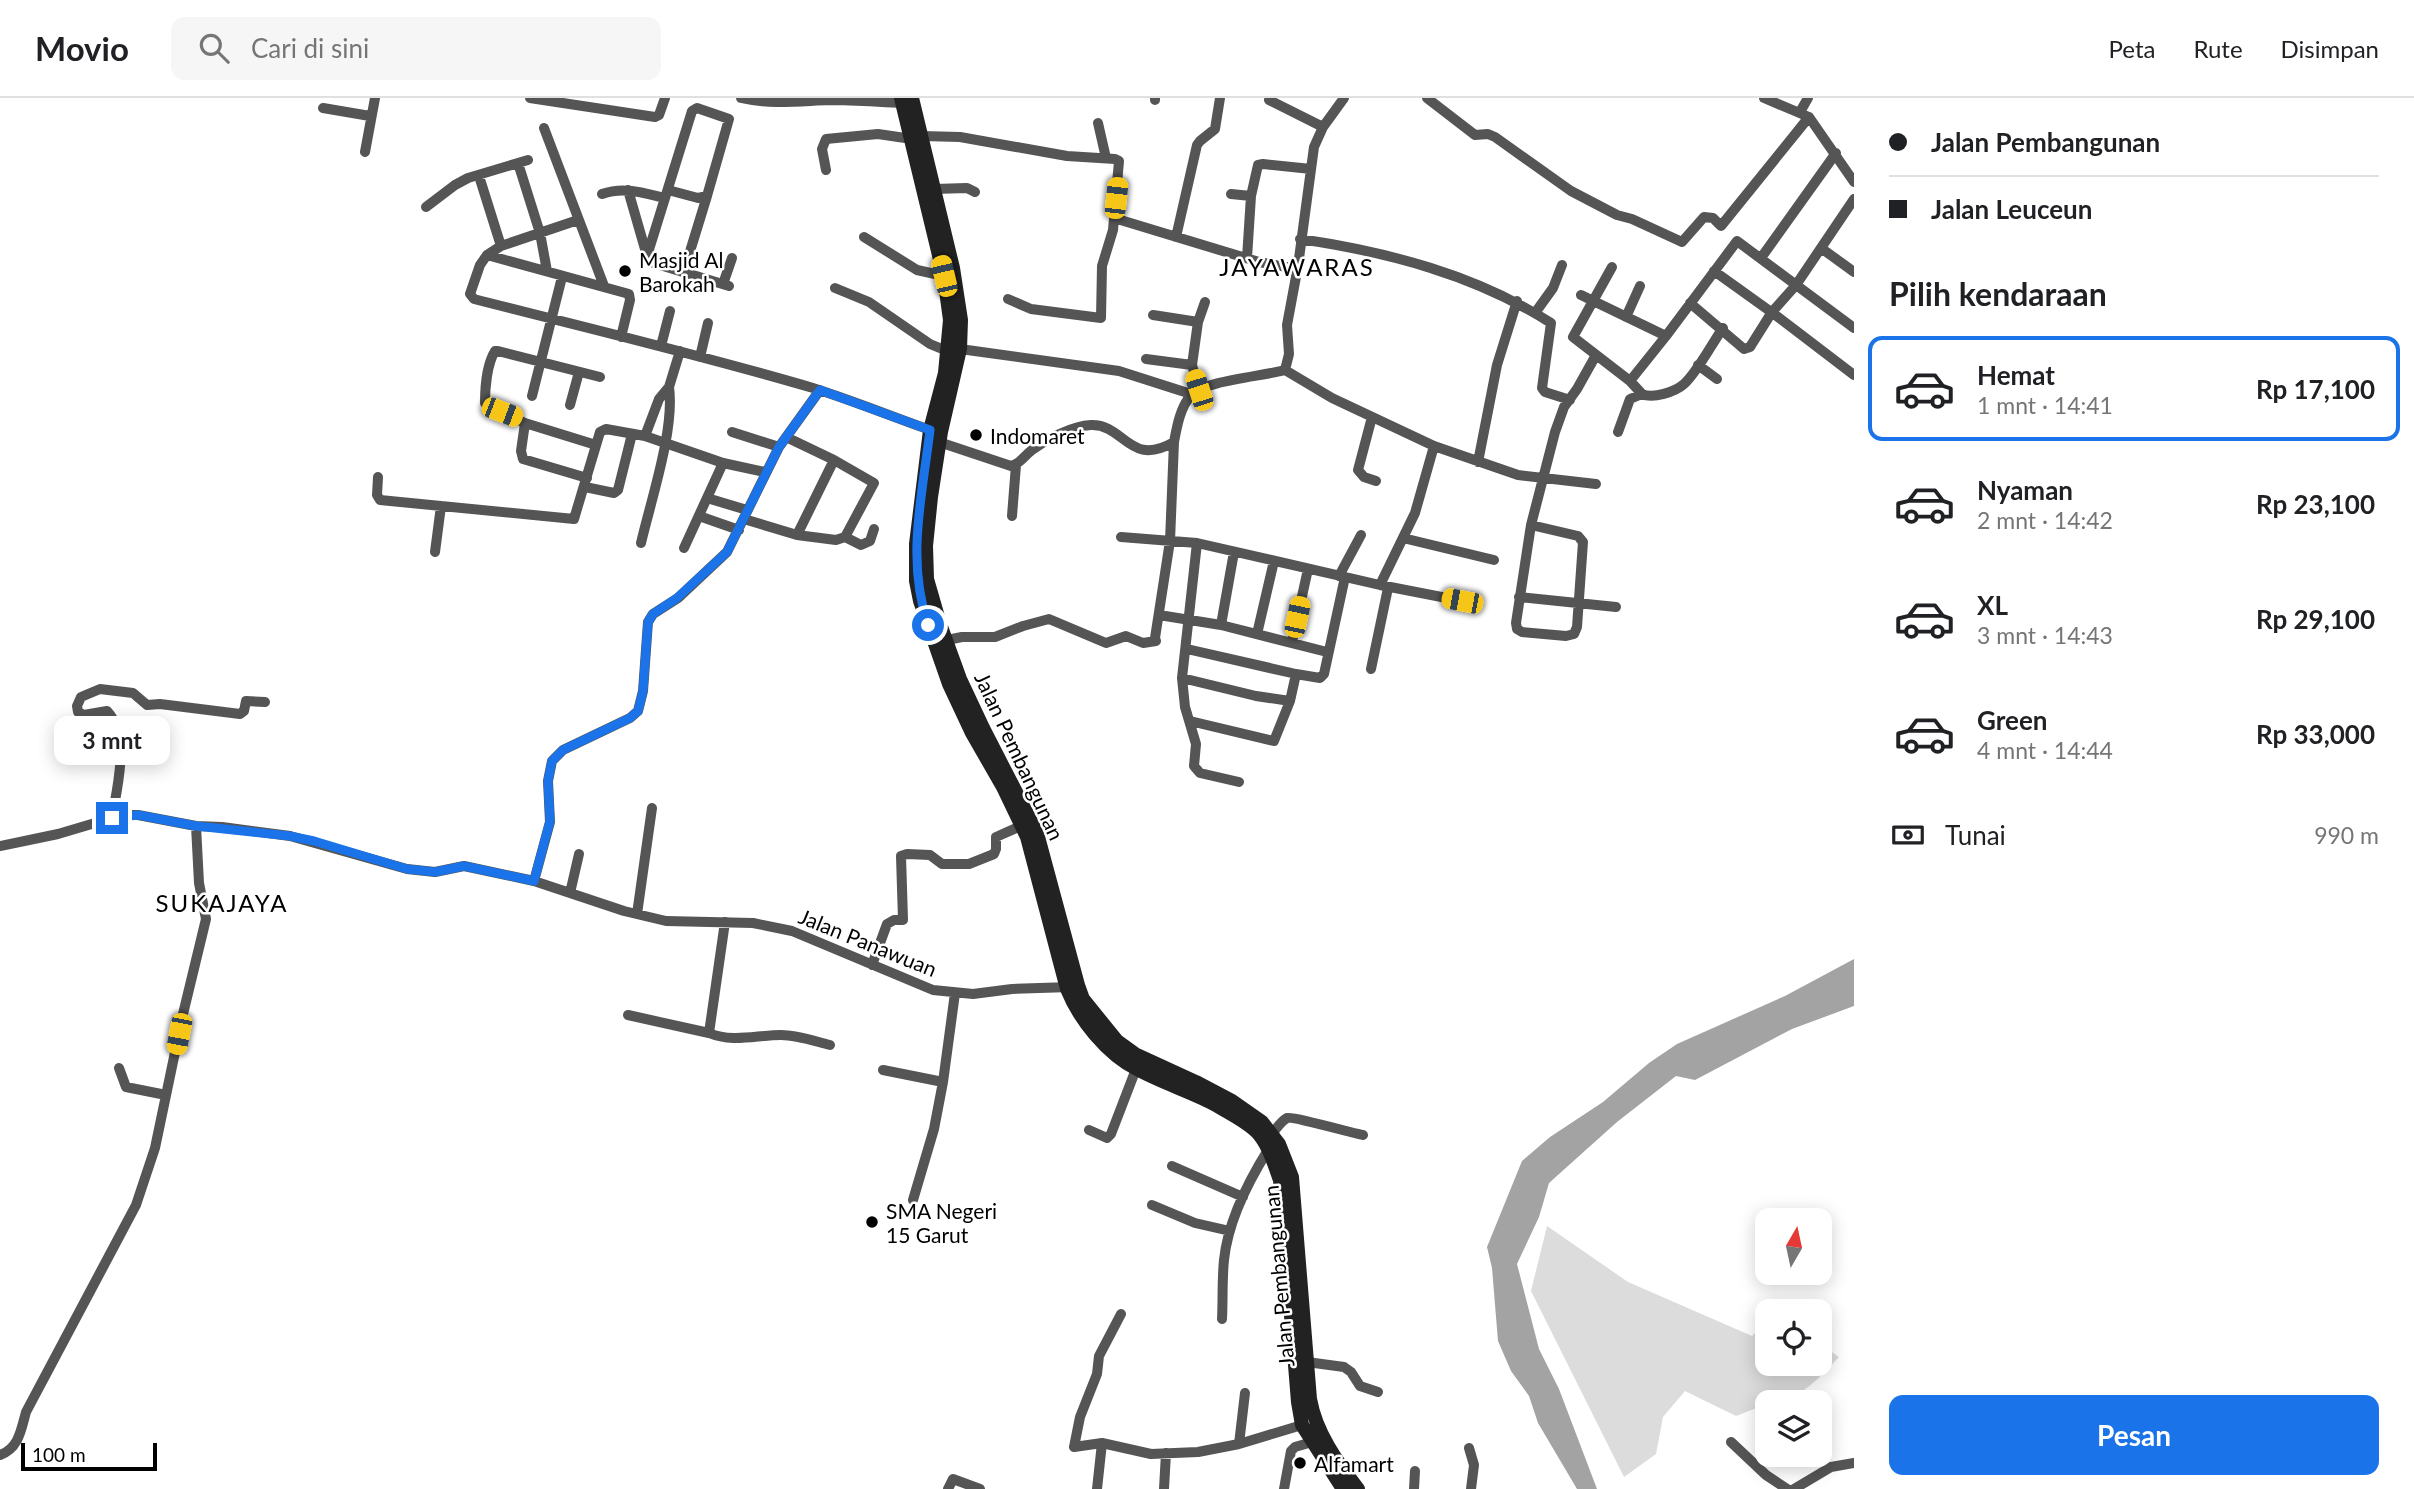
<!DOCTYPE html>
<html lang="id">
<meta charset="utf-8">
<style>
body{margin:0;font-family:Lato,sans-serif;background:#f6f6f6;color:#202124;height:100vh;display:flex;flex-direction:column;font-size:26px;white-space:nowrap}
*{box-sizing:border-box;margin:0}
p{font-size:23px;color:#757577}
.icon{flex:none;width:38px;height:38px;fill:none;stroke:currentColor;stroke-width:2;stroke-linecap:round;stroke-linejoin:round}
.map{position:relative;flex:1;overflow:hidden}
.details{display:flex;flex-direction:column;background:#fff;width:560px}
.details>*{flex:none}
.banner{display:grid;align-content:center;height:154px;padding:0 35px;background:#fff}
.needle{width:46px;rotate:9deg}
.buttons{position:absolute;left:1755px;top:1110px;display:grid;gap:14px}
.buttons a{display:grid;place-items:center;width:77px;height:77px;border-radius:14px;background:#fff;box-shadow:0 4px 18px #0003;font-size:35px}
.scale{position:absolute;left:21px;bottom:18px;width:136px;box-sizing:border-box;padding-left:7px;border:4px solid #000;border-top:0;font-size:19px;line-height:24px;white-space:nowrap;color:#000;-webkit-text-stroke:5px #fff;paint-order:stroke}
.end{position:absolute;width:32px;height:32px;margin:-16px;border:9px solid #1a73e8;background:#fff;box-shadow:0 0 0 4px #fff}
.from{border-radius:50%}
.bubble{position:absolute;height:49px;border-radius:14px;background:#fff;box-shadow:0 4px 18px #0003;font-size:23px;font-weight:700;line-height:49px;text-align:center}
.car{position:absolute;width:21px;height:42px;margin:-21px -10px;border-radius:9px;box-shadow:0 0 5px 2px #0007;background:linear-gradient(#f5c518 24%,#345 0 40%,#f5c518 0 76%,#345 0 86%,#f5c518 0)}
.banner b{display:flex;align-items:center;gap:24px;height:66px;font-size:26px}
.banner b+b{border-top:2px solid #e0e0e0}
.banner i{width:18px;height:18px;background:#202124}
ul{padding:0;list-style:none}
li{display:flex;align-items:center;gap:21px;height:105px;margin:0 14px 10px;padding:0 21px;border:4px solid transparent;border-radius:14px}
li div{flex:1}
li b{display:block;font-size:26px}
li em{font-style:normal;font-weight:700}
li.active{border-color:#1a73e8}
li>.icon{width:63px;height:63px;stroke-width:1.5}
h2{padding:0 35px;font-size:32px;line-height:84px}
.pay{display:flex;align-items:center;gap:18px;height:77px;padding:0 35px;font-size:26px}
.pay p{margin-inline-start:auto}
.action{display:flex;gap:14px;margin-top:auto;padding:14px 35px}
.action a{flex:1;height:80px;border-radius:14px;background:#1a73e8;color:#fff;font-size:28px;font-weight:700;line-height:80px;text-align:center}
header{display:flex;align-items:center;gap:42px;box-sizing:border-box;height:98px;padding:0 35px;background:#fff;border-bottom:2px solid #e0e0e0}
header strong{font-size:33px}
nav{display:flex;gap:38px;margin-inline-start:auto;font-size:24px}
.search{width:490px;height:63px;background:#f6f6f6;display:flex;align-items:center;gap:18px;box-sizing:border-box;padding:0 24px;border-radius:14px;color:#757577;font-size:26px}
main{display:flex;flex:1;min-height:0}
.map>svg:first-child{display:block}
.green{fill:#dcdcdc}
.water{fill:#a3a3a3}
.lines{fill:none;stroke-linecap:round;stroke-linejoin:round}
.street{stroke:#555;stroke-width:10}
.secondary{stroke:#222;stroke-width:14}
.route{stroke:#1a73e8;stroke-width:9}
.poi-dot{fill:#000;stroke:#fff;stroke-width:2.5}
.labels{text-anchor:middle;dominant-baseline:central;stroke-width:5;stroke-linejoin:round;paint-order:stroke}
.poi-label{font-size:21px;fill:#000;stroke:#fff;text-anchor:start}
.street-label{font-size:21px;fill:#000;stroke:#fff}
.quarter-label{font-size:24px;letter-spacing:2px;fill:#000;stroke:#fff}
</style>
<header>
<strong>Movio</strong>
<div class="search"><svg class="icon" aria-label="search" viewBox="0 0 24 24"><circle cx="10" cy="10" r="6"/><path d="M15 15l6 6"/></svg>Cari di sini</div>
<nav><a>Peta</a><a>Rute</a><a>Disimpan</a></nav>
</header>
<main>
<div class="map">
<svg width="1854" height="1391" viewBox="0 0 1854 1391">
<rect width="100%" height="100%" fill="#fff"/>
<path class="green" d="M1547,1128L1628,1184L1752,1238L1767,1223L1768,1265H1820V1246L1839,1259C1819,1280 1799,1304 1768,1304L1767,1306L1736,1318L1685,1293L1663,1319L1656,1356L1624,1379L1531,1193Z"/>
<path class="water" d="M1854,861V908L1792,931L1695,982L1676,978L1617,1024L1549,1085L1539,1119L1517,1166L1539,1251L1559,1291L1597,1391H1577L1538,1325L1529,1298L1511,1273L1498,1243L1492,1170L1487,1149L1522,1063L1550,1039L1603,1004L1649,965L1677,946L1785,898Z"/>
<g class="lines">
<path class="street" d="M530,0L655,19L659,17L665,0
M741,0C771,7 800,3 830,2C854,2 878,4 902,5
M1427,0L1475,37L1488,36L1495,39L1571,93L1617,117L1632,121L1682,144L1704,119L1713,120L1721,128L1809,19
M1764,0L1809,19L1854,84
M1155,2V0
M1269,2L1323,29
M323,10L370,18
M1800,14L1808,0
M1098,25L1106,60
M544,30L604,188
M922,38L960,39L1067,58L1115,61L1119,63L1113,132L1102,168L1101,220L1031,211L1008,201
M365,54L375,0
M518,65L540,135L547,173
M826,72L822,51L826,41L878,36L912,41
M479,78L501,148
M934,91L967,90L975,94
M628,92L647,158
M668,92L698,100L707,98L729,21L697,10L692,13L647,158L650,164L729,188
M602,96C624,88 644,95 665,100
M1231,96L1251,98L1258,67L1263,66L1311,71
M426,109L455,87L468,80L528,62
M1114,120L1259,164L1297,171
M864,139L917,172L944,178
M1176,139L1197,47L1200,43L1215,31L1220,0
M1300,141C1388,154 1476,177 1551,225L1542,290L1545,294L1570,302
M1821,150L1854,174
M487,157L501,148L578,122
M1247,160L1251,98
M1761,160L1836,55
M1612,169L1573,239L1630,283L1642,296
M684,173L707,98
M1714,173L1774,216L1854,277
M723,186L732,160
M835,190L869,204L930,246L947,253
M1581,197L1666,238
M1690,205L1744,251L1750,249L1772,214L1796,187L1854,101
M1535,215L1553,190L1562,167
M1153,217L1198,224
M1626,219L1640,188
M621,239L630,202L629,196L487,157L480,167L470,196L474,201C587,230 701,257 813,290C854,303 893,319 933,333
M661,248L670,213
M960,251L1119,273L1191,296
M700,259L708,225
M1146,261L1192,267
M1698,267L1717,281
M1285,272L1332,300L1434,348L1518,377L1596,386
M1630,283L1666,238L1737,143L1854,230
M1199,292L1192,267L1198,224L1205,204
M532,298L562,179
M570,307L579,274
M1372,319L1358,372L1364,379L1376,383
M525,325L521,353L523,361L587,380
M732,334L779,349
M1618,334L1630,301L1642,296C1653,301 1675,294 1684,286C1696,276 1713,244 1723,230
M645,338L659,301L669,289L680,253
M786,339L834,362L874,385L845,439
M936,343L1011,368C1020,366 1024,358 1032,352C1047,341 1072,328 1091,327C1125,326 1129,370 1174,344C1177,328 1180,310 1191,297C1203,283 1264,278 1285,272L1289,256L1287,227L1298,168L1314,49L1323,29L1344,0
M596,347L525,325L488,308L485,305C485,290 487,266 495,253H498L600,279
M1478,364L1497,267L1517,203
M378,379L377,397L380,402L574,421L600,334L606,331L645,338L723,365L765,374
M585,389L614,395L618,392L632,336
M707,400L747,412
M699,418L739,432
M1012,418L1016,367
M744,421L797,437L834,362
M1531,427L1578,438L1583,444L1577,529L1574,536L1566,538L1522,534L1517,531L1516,525L1531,427L1555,334L1564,309L1577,291L1596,257
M797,437L836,442L845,439L861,447L870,443L874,431
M1121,439L1197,445L1380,487L1415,415L1434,348
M1403,440L1494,462
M641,445C651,402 675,331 669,289
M1197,445L1182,580L1185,609L1196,646L1194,668L1200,675L1239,684
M684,450L723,365
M435,454L441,408
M1339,478L1361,437
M1380,487L1462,503
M1519,499L1616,509
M1159,517L1221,527L1327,554
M1221,527L1234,454
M1257,536L1274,463
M1292,544L1308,471
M947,545L952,541L962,539H995L1023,528L1049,521L1106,545L1126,538L1143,545L1156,543L1155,540L1170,443L1174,344
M1187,551L1296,576L1290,603L1274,643L1190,623
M1371,571L1388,490
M1296,576L1320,580L1324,576L1345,479
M1182,580L1256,598L1290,603
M112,720C117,689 131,639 107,613L84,617L78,614L77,608L81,599L100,591L133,595L147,607L160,606L240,616L244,613L246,603L265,604
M0,748L58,736L122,717H138L196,728L222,729L290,738L407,771L435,774L464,768L534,783L624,813L666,823L753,825L792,833L933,892L973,896L1012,891L1071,889
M534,783L550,724L548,683L552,663L563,652L630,620L638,613L643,593L648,524L653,516L678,500L727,454L779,349L820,292
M570,795L579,756
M637,816L652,710
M725,824L709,935C733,945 756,937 781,937C797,937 814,943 830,947
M872,867L887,826L894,822H903L901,758L907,756L930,757L942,766H969L994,756L996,751V739L1021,728
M628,917L709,935
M119,970L126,989L166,997
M883,972L943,984L955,895
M1089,1032L1107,1040L1111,1036L1136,971
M1272,1036C1276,1031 1281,1023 1287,1020C1292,1018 1352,1035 1363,1037
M1172,1068L1243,1099
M913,1102L934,1031L943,984
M1152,1107L1195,1125L1230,1133
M1121,1216L1099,1258L1097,1276L1080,1319L1074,1349L1102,1345L1151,1356L1198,1354L1239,1346L1302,1327
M1222,1221C1223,1202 1222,1181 1224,1162C1228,1123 1248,1084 1268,1052
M1307,1264L1344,1269L1351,1274L1360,1288L1378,1294
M1731,1344L1766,1377L1787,1391
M1239,1346L1245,1295
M1469,1350L1474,1367L1471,1391
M0,1357C19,1350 21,1332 26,1314L136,1107L155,1050L183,916L206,821L199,785L196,728
M948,1391L953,1381L980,1391
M1097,1391L1102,1345
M1164,1391L1166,1355
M1284,1391L1291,1353L1295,1349L1312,1344
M1414,1391L1415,1373
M1794,1391L1831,1369L1854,1365"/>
<path class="secondary" d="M901,0L944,178L950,222L945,275L930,332L916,446V483L920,503L949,586L972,635L1003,689L1027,739L1067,891C1079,921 1107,956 1137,971C1162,985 1190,993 1216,1007C1229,1015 1246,1023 1257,1034C1269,1047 1274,1066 1280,1082L1298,1304L1302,1327L1343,1391
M912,0L953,170L961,222L960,251L941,334L931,399L926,448L927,481L940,526L960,581L983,630L1037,735L1078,887L1083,901L1117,943L1135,956L1196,984L1232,1003L1262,1024L1279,1046L1292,1079L1310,1301C1316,1335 1337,1364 1358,1391"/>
</g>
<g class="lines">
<path class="route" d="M112,720L138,717L196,728L290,738L314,743L407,771L435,774L464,768L534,783L550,723L548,683L552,663L563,652L630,620L638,613L643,593L648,524L653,516L677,500L727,454L779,349L820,292L930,332C922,400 906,461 928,527"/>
</g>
<g class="poi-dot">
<circle cx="625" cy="173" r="7"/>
<circle cx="976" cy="337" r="7"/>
<circle cx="872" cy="1124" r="7"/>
<circle cx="1300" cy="1365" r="7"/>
</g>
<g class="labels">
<g class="poi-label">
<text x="639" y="161">Masjid Al<tspan x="639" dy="24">Barokah</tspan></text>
<text x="990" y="337">Indomaret</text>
<text x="886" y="1112">SMA Negeri<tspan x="886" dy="24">15 Garut</tspan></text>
<text x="1314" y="1365">Alfamart</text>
</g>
<g class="street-label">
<text transform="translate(1020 658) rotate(65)">Jalan Pembangunan</text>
<text transform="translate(868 844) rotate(22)">Jalan Panawuan</text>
<text transform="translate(1278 1178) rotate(-95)">Jalan Pembangunan</text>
</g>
<g class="quarter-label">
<text x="1297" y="168">JAYAWARAS</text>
<text x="222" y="804">SUKAJAYA</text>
</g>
</g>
</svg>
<div class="buttons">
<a><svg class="needle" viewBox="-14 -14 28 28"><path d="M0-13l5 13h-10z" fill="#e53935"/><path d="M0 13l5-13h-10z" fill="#757577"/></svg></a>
<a><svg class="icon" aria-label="locate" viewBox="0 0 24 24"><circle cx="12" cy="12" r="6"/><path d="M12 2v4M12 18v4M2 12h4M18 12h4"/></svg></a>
<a><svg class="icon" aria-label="layers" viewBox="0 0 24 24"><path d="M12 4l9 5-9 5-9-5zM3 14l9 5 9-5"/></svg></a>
</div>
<div class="scale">100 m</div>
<i class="end from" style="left:928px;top:527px"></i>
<i class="end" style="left:112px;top:720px"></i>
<div class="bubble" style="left:54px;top:618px;width:116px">3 mnt</div>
<i class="car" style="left:1116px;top:100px;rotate:6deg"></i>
<i class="car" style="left:944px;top:178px;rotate:347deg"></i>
<i class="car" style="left:1199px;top:292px;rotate:342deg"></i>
<i class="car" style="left:502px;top:314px;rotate:111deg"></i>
<i class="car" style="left:1462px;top:503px;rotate:281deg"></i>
<i class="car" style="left:1297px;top:519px;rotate:12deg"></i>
<i class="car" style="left:179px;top:936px;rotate:191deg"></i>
</div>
<section class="details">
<div class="banner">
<b><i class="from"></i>Jalan Pembangunan</b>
<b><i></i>Jalan Leuceun</b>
</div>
<h2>Pilih kendaraan</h2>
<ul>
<li class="active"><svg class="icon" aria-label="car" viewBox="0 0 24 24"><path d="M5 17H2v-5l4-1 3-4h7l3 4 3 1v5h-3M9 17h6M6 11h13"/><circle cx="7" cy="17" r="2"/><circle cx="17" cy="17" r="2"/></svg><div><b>Hemat</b><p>1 mnt · 14:41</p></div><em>Rp 17,100</em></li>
<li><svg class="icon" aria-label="car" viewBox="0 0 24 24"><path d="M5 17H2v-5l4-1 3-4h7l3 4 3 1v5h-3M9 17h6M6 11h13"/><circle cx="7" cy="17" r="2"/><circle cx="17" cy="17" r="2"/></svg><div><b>Nyaman</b><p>2 mnt · 14:42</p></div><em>Rp 23,100</em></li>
<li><svg class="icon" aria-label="car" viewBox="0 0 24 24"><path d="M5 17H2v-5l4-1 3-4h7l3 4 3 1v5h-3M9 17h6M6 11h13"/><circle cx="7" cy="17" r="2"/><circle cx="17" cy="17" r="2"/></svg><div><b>XL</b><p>3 mnt · 14:43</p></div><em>Rp 29,100</em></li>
<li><svg class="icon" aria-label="car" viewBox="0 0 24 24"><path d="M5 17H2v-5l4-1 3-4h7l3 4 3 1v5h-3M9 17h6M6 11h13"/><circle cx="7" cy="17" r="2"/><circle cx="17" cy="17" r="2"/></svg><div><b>Green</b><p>4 mnt · 14:44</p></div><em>Rp 33,000</em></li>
</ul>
<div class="pay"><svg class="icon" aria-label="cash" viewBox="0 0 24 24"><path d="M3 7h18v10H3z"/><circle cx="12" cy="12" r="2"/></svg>Tunai<p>990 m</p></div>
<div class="action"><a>Pesan</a></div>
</section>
</main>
